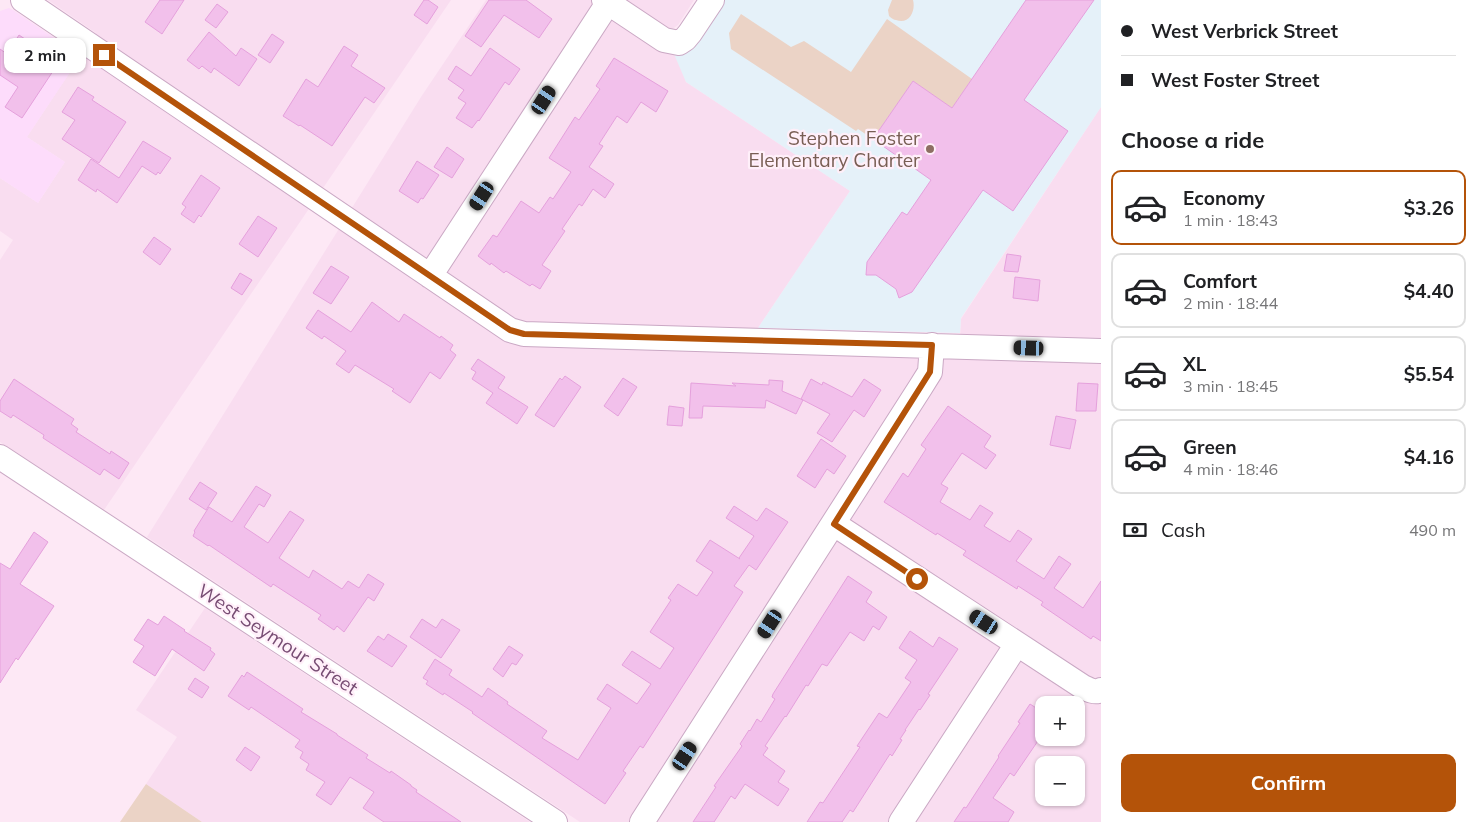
<!DOCTYPE html>
<meta charset="utf-8">
<style>
body{margin:0;font-family:Mulish,sans-serif;background:#f2f2f2;color:#202124;height:100vh;display:flex;flex-direction:column;font-size:19px;white-space:nowrap}
*{box-sizing:border-box;margin:0}
p{font-size:16px;color:#757577}
.icon{flex:none;width:28px;height:28px;fill:none;stroke:currentColor;stroke-width:2;stroke-linecap:round;stroke-linejoin:round}
.map{position:relative;flex:1;overflow:hidden}
.details{display:flex;flex-direction:column;background:#fff;width:375px}
.details>*{flex:none}
.top-card{display:grid;align-content:center;height:110px;padding:0 20px;background:#fff}
.controls{position:absolute;left:1035px;top:696px;display:grid;gap:10px}
.controls a{display:grid;place-items:center;width:50px;height:50px;border-radius:10px;background:#fff;box-shadow:0 1px 4px #0004;font-size:25px}
.end{position:absolute;width:22px;height:22px;margin:-11px;border:6px solid #b45309;background:#fff;box-shadow:0 0 0 2px #fff}
.from{border-radius:50%}
.bubble{position:absolute;height:35px;border-radius:10px;background:#fff;box-shadow:0 1px 4px #0004;font-size:16px;font-weight:700;line-height:35px;text-align:center}
.car{position:absolute;width:15px;height:30px;margin:-15px -8px;border-radius:6px;box-shadow:0 0 4px 1px #0007;background:linear-gradient(#222 24%,#8ab4d8 0 40%,#222 0 76%,#8ab4d8 0 86%,#222 0)}
.top-card b{display:flex;align-items:center;gap:18px;height:48px;font-size:19px}
.top-card b+b{border-top:1px solid #e0e0e0}
.top-card i{width:12px;height:12px;background:#202124}
ul{padding:0;list-style:none}
li{display:flex;align-items:center;gap:15px;height:75px;margin:0 10px 8px;padding:0 10px;border:2px solid #e0e0e0;border-radius:10px}
li div{flex:1}
li b{display:block;font-size:19px}
li em{font-style:normal;font-weight:700}
li.active{border-color:#b45309}
li>.icon{width:45px;height:45px;stroke-width:1.5}
h2{padding:0 20px;font-size:22px;line-height:60px}
.pay{display:flex;align-items:center;gap:12px;height:55px;padding:0 20px;font-size:19px}
.pay p{margin-inline-start:auto}
.button{display:flex;gap:10px;margin-top:auto;padding:10px 20px}
.button a{flex:1;height:58px;border-radius:10px;background:#b45309;color:#fff;font-size:20px;font-weight:700;line-height:58px;text-align:center}
main{display:flex;flex:1;min-height:0}
.map>svg:first-child{display:block}
.residential{fill:#f9ddf0;fill-rule:evenodd}
.commercial{fill:#fddcfb}
.education{fill:#e5f1f9}
.green{fill:#ebd3c6}
.building{fill:#f2c0eb;stroke:#e5a0dc}
.lines{fill:none;stroke-linecap:round;stroke-linejoin:round}
.minor-casing{stroke:#caa8c4;stroke-width:26}
.minor{stroke:#fff;stroke-width:24}
.route{stroke:#b45309;stroke-width:6}
.education-dot{fill:#8d6e63;stroke:#ffeff9;stroke-width:2}
.labels{text-anchor:middle;dominant-baseline:central;stroke-width:4.5;stroke-linejoin:round;paint-order:stroke}
.education-label{font-size:19px;fill:#785e54;stroke:#ffeff9;text-anchor:end}
.street-label{font-size:19px;fill:#774c73;stroke:#ffeff9}
</style>
<main>
<div class="map">
<svg width="1101" height="822" viewBox="0 0 1101 822">
<rect width="100%" height="100%" fill="#fde8f5"/>
<path class="residential" d="M48,0H451L104,510L0,442V260L13,240L0,231V178L38,203L65,162L27,137L96,33Z
M486,0H694L678,25L671,30L686,82L850,191L758,328L750,352L959,359L961,319L1101,107V822H580L147,537L421,97ZM1044,705H1076V738H1044ZM1044,765H1076V798H1044Z
M205,608L530,822H202L146,784L177,737L136,710Z"/>
<path class="commercial" d="M9,8L13,10L81,56L27,137L65,162L38,203L0,178V11Z"/>
<path class="education" d="M723,0H1101V107L961,318L960,333L758,328L850,191L686,82L674,54Z"/>
<path class="green" d="M892,0H913C916,11 909,25 896,20C894,20 891,18 889,16L888,10Z
M741,14L791,47L804,41L851,72L887,19L972,79L952,108L913,81L873,139L858,129L856,131L731,49L729,33Z
M146,784L202,822H120Z"/>
<path class="building" d="M160,0H184L162,34L145,22Z
M424,0H428L438,7L427,24L414,15Z
M489,0H526L552,19L539,38L504,15L481,47L465,36Z
M1026,0H1094L1024,100L1068,131L1013,211L983,190L912,292L899,298L896,289L876,275H866L867,262L902,212L907,215L931,180L873,139L913,81L952,108Z
M217,4L228,12L216,28L205,20Z
M209,32L236,56L241,48L257,59L239,86L214,68L211,73L202,66L199,69L187,60Z
M272,34L284,42L270,63L258,55Z
M19,35L59,62L22,118L5,107L18,87L0,75V49L7,54Z
M344,46L358,55L351,66L385,88L374,103L365,97L332,146L300,125L299,126L283,116L306,79L318,87Z
M490,48L520,69L509,85L505,82L479,121L478,120L472,128L456,118L466,103L458,98L464,90L448,79L456,66L471,76Z
M614,58L668,91L656,112L641,102L627,123L617,116L599,144L603,146L589,167L614,184L605,198L593,189L582,206L579,204L562,229L565,231L542,265L551,271L540,289L532,284L530,286L506,271L504,273L491,263L490,265L478,256L493,235L497,237L521,201L539,213L550,197L553,199L571,172L549,158L575,117L579,120L600,89L596,86Z
M78,87L94,97L92,100L126,122L99,163L62,139L75,120L62,112Z
M143,141L171,158L160,174L158,172L156,175L142,166L117,203L97,189L96,192L78,180L91,159L119,178Z
M447,147L464,159L452,178L434,167Z
M417,161L439,175L423,199L421,198L418,203L399,191Z
M201,175L220,188L201,217L199,215L194,223L181,214L186,207L182,204Z
M258,216L277,228L258,257L239,244Z
M154,237L171,249L160,265L143,252Z
M1007,254L1021,256L1018,272L1004,271Z
M331,266L349,277L331,304L313,293Z
M240,273L252,280L242,295L231,288Z
M1015,277L1040,280L1038,301L1013,298Z
M372,302L399,322L404,314L440,338L441,336L453,345L450,350L456,355L440,379L430,372L410,403L392,391L394,389L355,365L349,373L336,364L346,351L324,336L322,339L306,328L318,310L351,332Z
M478,359L505,377L498,388L528,407L517,424L486,403L493,393L472,379L476,372L471,369Z
M565,376L581,387L554,427L535,415L560,378L562,380Z
M623,378L637,387L618,416L604,406Z
M14,379L74,419L71,424L78,429L76,432L110,454L111,451L129,463L119,479L104,469L100,475L43,438L44,435L13,415L11,418L0,411V401Z
M811,379L822,385L823,382L852,397L864,379L881,390L864,417L854,410L832,442L817,433L830,414L801,399Z
M769,380L783,381L782,391L803,400L796,414L766,400L765,408L703,406L702,418H689L691,383L736,386L732,383L769,385Z
M1078,383L1098,384L1096,411H1076Z
M669,406L684,408L682,426L667,425Z
M948,406L991,436L984,447L996,455L986,469L962,453L941,484L948,488L940,502L970,520L980,505L993,513L984,526L1010,542L1018,530L1032,539L1016,561L1044,579L1059,556L1071,564L1054,588L1083,608L1101,581V641L1093,636L1091,639L1041,605L1043,602L1018,586L1017,589L963,555L966,551L937,533L936,535L884,502L903,473L908,477L926,449L921,445Z
M1056,416L1076,420L1070,449L1050,445Z
M821,439L846,456L834,474L827,469L815,488L797,476Z
M200,482L217,493L206,510L189,499Z
M256,486L271,495L264,507L259,504L244,527L268,543L290,511L304,520L279,558L309,578L313,570L342,589L348,581L359,588L368,574L384,584L374,601L368,597L344,632L337,626L334,630L318,619L321,615L273,584L271,587L209,545L208,546L193,536L195,532L194,531L209,507L232,522Z
M734,506L757,521L766,508L788,522L756,570L749,565L734,586L743,592L643,748L640,746L623,771L626,773L605,804L472,713L473,712L444,693L443,695L426,684L428,681L423,678L435,659L452,670L449,675L482,697L488,688L508,702L507,704L547,731L542,738L578,760L611,708L597,699L607,684L637,704L651,684L622,665L632,651L660,669L674,648L650,632L671,600L668,598L678,584L697,596L713,572L696,561L710,540L740,559L739,558L754,536L726,518Z
M34,532L48,542L20,584L54,606L18,660L16,658L0,683V563L10,569Z
M848,576L872,592L866,602L887,617L879,630L873,626L864,641L850,632L827,666L822,664L808,686L806,685L786,717L785,716L765,746L768,748L763,755L785,771L778,782L789,789L778,806L745,784L735,799L731,796L714,822H693L716,787L714,786L742,746L740,744L749,730L750,731L757,719L761,722L775,699L772,697L773,694Z
M164,616L185,630L184,631L211,648L210,650L215,654L204,671L172,649L155,676L133,662L144,646L134,640L148,619L158,625Z
M422,619L436,628L442,619L460,630L441,658L410,637Z
M910,631L933,647L939,637L958,649L928,694L930,695L920,710L919,709L905,730H906L900,739L902,740L892,756L890,754L853,812L850,810L842,822H807L820,802L823,803L860,747L857,746L879,713L887,718L911,682L905,678L917,660L899,648Z
M388,634L407,646L392,667L367,651L378,636L384,640Z
M509,646L523,655L516,665L512,663L503,677L493,669Z
M247,672L303,709L301,712L337,734V735L368,755L366,758L390,773L391,771L411,785V786L417,790L416,792L461,822H384L363,808L374,792L350,777L331,805L316,795L325,782L306,770L309,764L300,758L303,752L295,747L300,740L251,707L249,710L228,696L242,675L244,677Z
M195,678L209,687L202,698L188,689Z
M1030,704L1044,713V732L1014,776L1010,773L993,798L1014,812L1008,822H954L964,807L966,808L999,757L998,756L1020,723L1018,722Z
M245,747L260,757L251,771L236,760Z"/>
<g class="lines">
<g class="minor-casing">
<path id="minor" d="M23,0L510,330L524,334L1101,351
M604,0L664,40L679,43L685,39L690,33L712,0
M430,276L608,3
M0,457L555,822
M834,524L1083,687C1089,690 1095,693 1101,690
M642,822L920,388L930,372L932,345
M901,822L1017,644"/>
</g>
<use href="#minor" class="minor"/>
</g>
<g class="lines">
<path class="route" d="M104,55L510,330L524,334L932,345L930,372L834,524L917,579"/>
</g>
<circle class="education-dot" cx="930" cy="149" r="5"/>
<g class="labels">
<g class="education-label">
<text x="920" y="138">Stephen Foster<tspan x="920" dy="22">Elementary Charter</tspan></text>
</g>
<g class="street-label">
<text transform="translate(278 639) rotate(33)">West Seymour Street</text>
</g>
</g>
</svg>
<div class="controls">
<a>+</a>
<a>−</a>
</div>
<i class="end from" style="left:917px;top:579px"></i>
<i class="end" style="left:104px;top:55px"></i>
<div class="bubble" style="left:4px;top:38px;width:82px">2 min</div>
<i class="car" style="left:544px;top:100px;rotate:33deg"></i>
<i class="car" style="left:482px;top:196px;rotate:213deg"></i>
<i class="car" style="left:1029px;top:348px;rotate:272deg"></i>
<i class="car" style="left:984px;top:622px;rotate:303deg"></i>
<i class="car" style="left:770px;top:624px;rotate:213deg"></i>
<i class="car" style="left:685px;top:756px;rotate:33deg"></i>
</div>
<section class="details">
<div class="top-card">
<b><i class="from"></i>West Verbrick Street</b>
<b><i></i>West Foster Street</b>
</div>
<h2>Choose a ride</h2>
<ul>
<li class="active"><svg class="icon" aria-label="car" viewBox="0 0 24 24"><path d="M5 17H2v-5l4-1 3-4h7l3 4 3 1v5h-3M9 17h6M6 11h13"/><circle cx="7" cy="17" r="2"/><circle cx="17" cy="17" r="2"/></svg><div><b>Economy</b><p>1 min · 18:43</p></div><em>$3.26</em></li>
<li><svg class="icon" aria-label="car" viewBox="0 0 24 24"><path d="M5 17H2v-5l4-1 3-4h7l3 4 3 1v5h-3M9 17h6M6 11h13"/><circle cx="7" cy="17" r="2"/><circle cx="17" cy="17" r="2"/></svg><div><b>Comfort</b><p>2 min · 18:44</p></div><em>$4.40</em></li>
<li><svg class="icon" aria-label="car" viewBox="0 0 24 24"><path d="M5 17H2v-5l4-1 3-4h7l3 4 3 1v5h-3M9 17h6M6 11h13"/><circle cx="7" cy="17" r="2"/><circle cx="17" cy="17" r="2"/></svg><div><b>XL</b><p>3 min · 18:45</p></div><em>$5.54</em></li>
<li><svg class="icon" aria-label="car" viewBox="0 0 24 24"><path d="M5 17H2v-5l4-1 3-4h7l3 4 3 1v5h-3M9 17h6M6 11h13"/><circle cx="7" cy="17" r="2"/><circle cx="17" cy="17" r="2"/></svg><div><b>Green</b><p>4 min · 18:46</p></div><em>$4.16</em></li>
</ul>
<div class="pay"><svg class="icon" aria-label="cash" viewBox="0 0 24 24"><path d="M3 7h18v10H3z"/><circle cx="12" cy="12" r="2"/></svg>Cash<p>490 m</p></div>
<div class="button"><a>Confirm</a></div>
</section>
</main>
